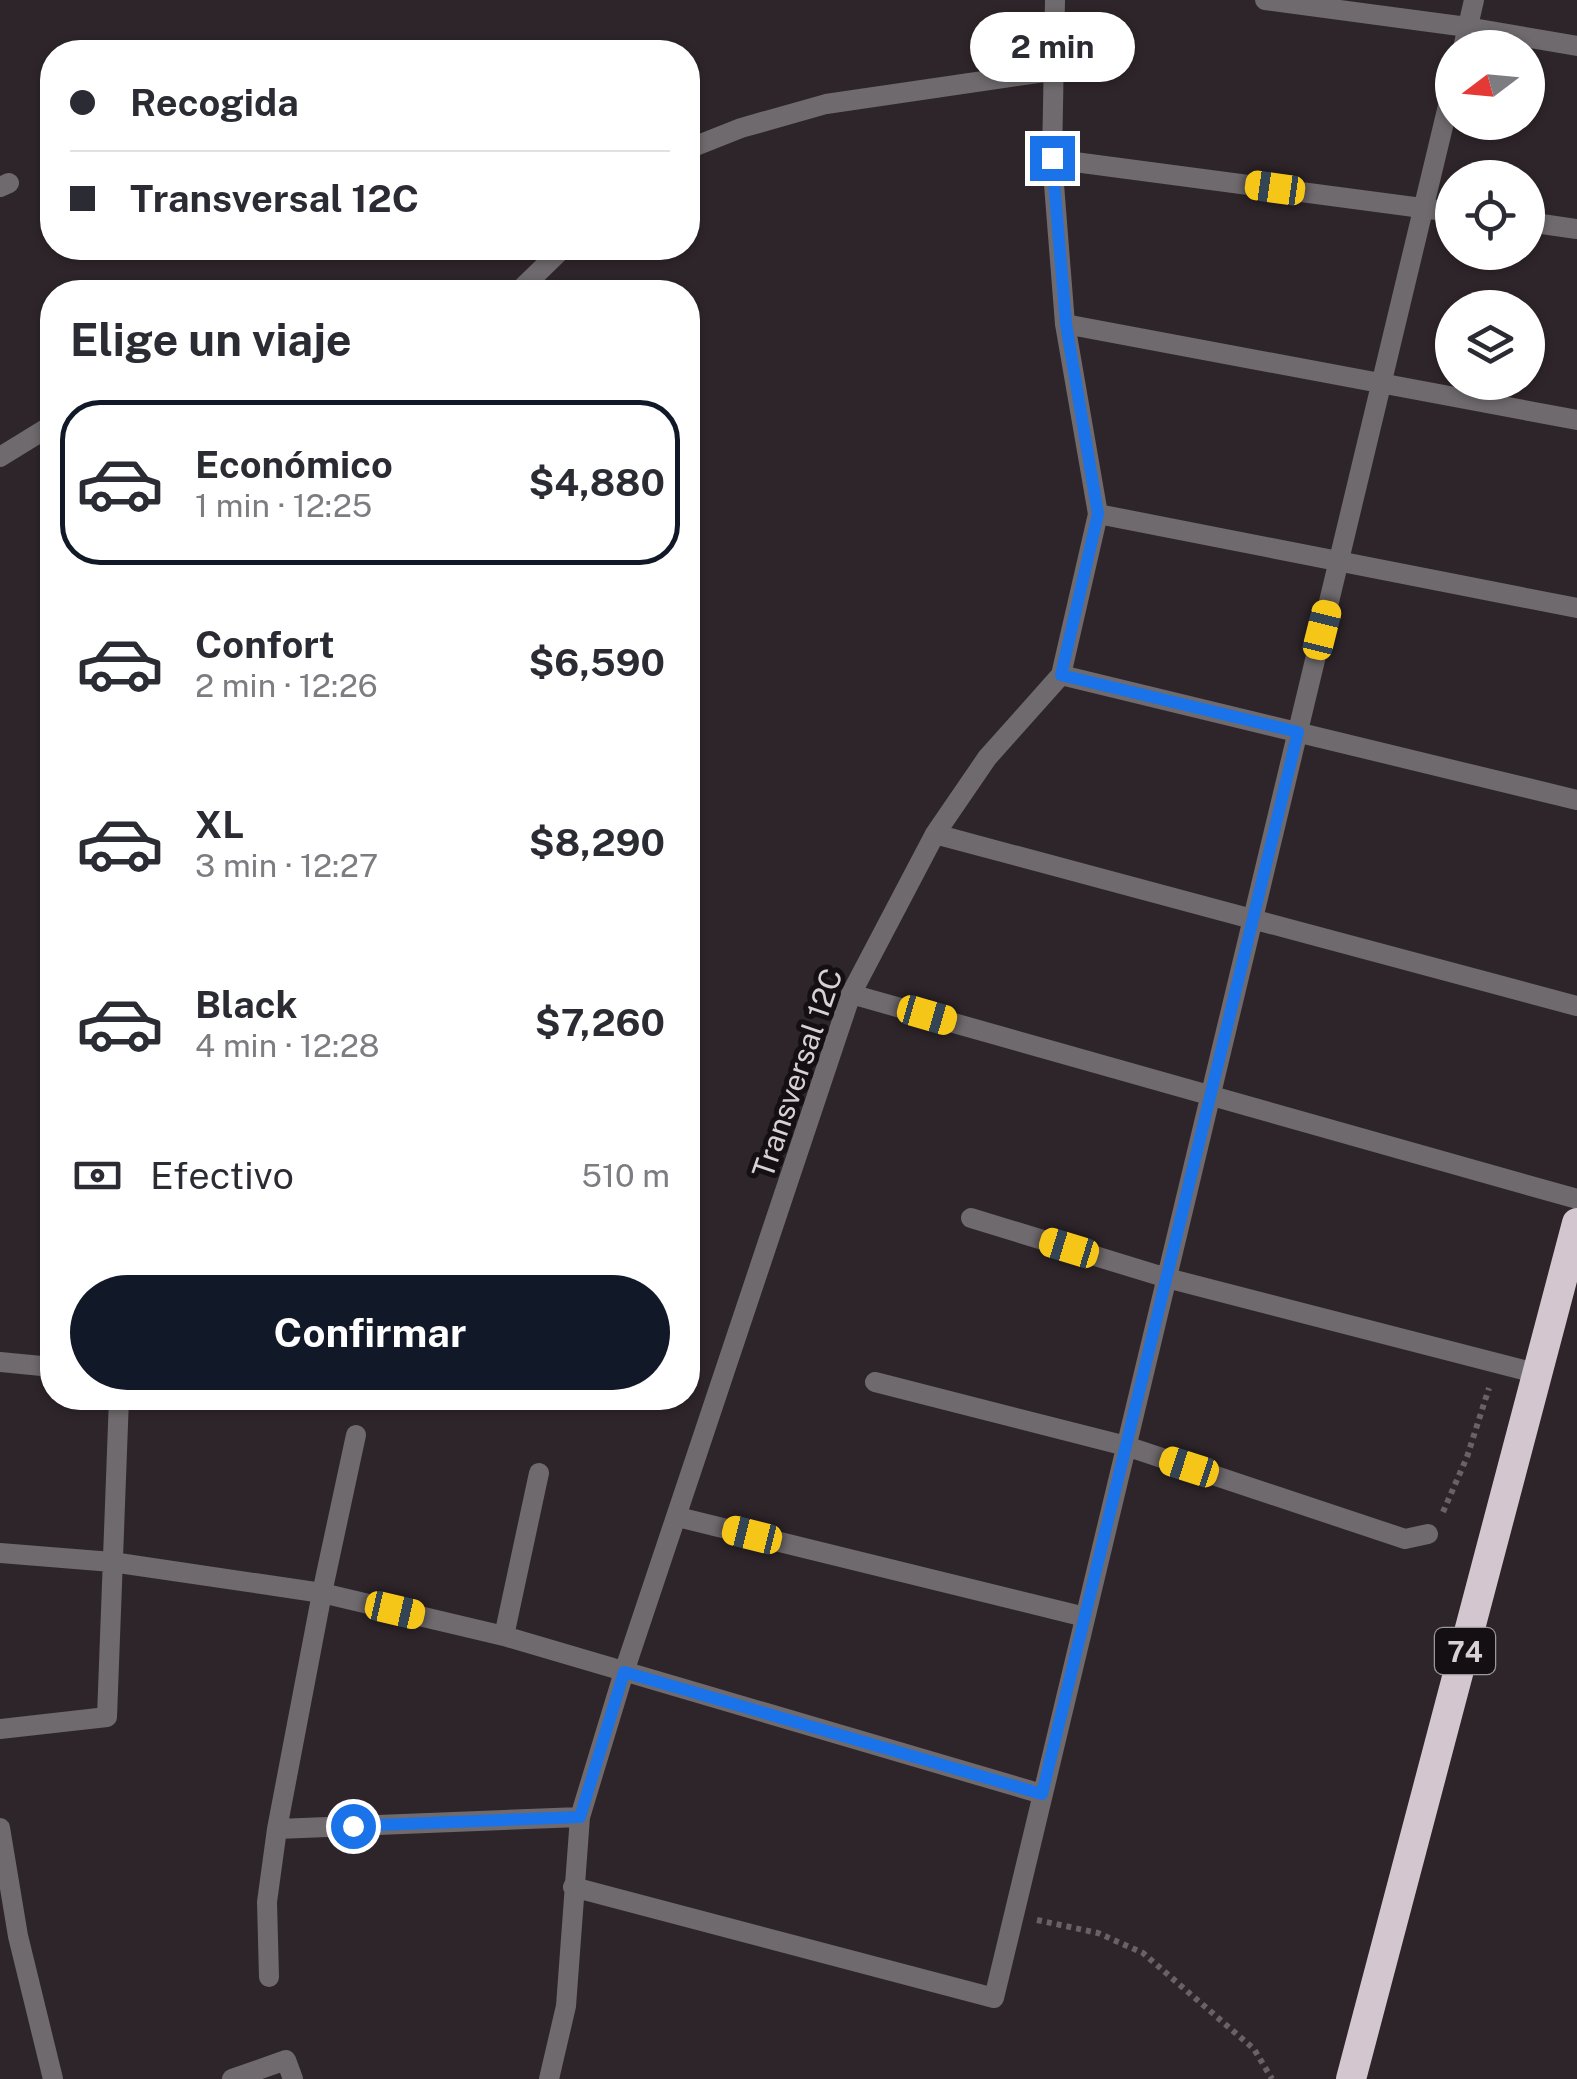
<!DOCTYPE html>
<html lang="es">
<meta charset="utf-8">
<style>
body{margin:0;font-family:"Public Sans",sans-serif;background:#f2f2f3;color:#2b2b33;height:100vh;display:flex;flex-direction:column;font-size:38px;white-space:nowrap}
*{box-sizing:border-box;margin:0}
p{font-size:32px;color:#7c7c81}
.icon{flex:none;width:55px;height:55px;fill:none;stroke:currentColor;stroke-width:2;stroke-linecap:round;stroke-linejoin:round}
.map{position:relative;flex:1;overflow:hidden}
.sheet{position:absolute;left:40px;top:280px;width:660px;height:1130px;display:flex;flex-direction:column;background:#fff;border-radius:40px;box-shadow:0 2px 8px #0004}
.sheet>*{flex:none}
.top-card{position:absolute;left:40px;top:40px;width:660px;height:220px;border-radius:40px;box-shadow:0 2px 8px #0004;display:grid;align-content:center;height:220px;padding:0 30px;background:#fff}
.needle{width:65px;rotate:254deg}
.fabs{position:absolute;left:1435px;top:30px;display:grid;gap:20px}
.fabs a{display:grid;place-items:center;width:110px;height:110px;border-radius:50%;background:#fff;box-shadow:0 2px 8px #0004;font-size:50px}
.end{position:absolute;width:45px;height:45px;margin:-22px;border:12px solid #1a73e8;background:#fff;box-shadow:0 0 0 5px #fff}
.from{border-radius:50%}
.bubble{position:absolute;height:70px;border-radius:35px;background:#fff;box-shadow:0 2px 8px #0004;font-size:32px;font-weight:700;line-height:70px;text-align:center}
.car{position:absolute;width:30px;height:60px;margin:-30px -15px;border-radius:12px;box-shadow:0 0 8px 2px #0007;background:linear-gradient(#f5c518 24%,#345 0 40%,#f5c518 0 76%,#345 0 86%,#f5c518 0)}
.top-card b{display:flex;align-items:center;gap:35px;height:95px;font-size:38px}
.top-card b+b{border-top:2px solid #e1e1e2}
.top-card i{width:25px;height:25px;background:#2b2b33}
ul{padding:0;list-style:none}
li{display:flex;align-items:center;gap:30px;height:165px;margin:0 20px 15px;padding:0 10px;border:5px solid transparent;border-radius:40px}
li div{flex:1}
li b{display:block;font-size:38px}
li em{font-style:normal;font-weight:700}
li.active{border-color:#111827}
li>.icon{width:90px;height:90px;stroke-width:1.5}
h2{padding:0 30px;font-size:45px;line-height:120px}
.pay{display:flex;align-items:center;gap:25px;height:110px;padding:0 30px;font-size:38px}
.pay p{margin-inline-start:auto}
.button{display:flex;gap:20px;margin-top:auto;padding:20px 30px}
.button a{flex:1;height:115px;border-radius:60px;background:#111827;color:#fff;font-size:40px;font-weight:700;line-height:115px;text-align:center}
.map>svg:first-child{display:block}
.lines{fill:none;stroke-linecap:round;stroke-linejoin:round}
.path{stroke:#696165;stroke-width:6;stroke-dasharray:5 5;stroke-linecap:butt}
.street{stroke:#6f6a6d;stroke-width:20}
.highway{stroke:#d4c6ce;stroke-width:30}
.route{stroke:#1a73e8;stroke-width:12}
.labels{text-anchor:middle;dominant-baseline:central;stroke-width:10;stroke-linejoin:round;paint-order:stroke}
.shield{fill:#140f12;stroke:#9c979a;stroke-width:2.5}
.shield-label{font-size:28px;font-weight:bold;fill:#d7d1d4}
.street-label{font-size:30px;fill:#d7d1d4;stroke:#140f12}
</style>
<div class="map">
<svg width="1577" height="2079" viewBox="0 0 1577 2079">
<rect width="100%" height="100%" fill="#2e252a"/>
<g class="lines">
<path class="path" d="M1443,1512L1467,1457L1489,1388
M1037,1920L1098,1933L1143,1953L1254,2049L1272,2079"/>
<path class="street" d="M1265,0L1467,27L1577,46
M1463,48L1474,0
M688,149L741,128L826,104L1052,71
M1052,159L1452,212
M0,187L9,183
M1528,222L1577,229
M518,292L563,248
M1065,324L1577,420
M0,457L52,425
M1098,514L1577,608
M1061,675L1577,800
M935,834L1577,1006
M851,994L1577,1199
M971,1218L1167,1278L1539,1374
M0,1362L52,1367
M875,1382L1126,1446L1405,1539L1428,1534
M678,1517L1085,1617
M0,1553L112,1562L322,1593L504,1636L1042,1794
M504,1636L539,1473
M0,1729L107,1717L119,1398
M0,1828L18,1936L53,2079
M277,1829L580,1817
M573,1887L994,1998L1452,89
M269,1977L267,1902L277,1829L322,1593L356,1435
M232,2079L286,2060L293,2079
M549,2079L566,2006L580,1817L624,1672L851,994L935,834L987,758L1061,675L1098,514L1065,324L1052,159L1055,0"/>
<path class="highway" d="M1351,2079L1577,1223"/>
</g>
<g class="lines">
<path class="route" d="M353,1826L580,1817L624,1672L1042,1794L1298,732L1061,675L1098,514L1066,324L1052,158"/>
</g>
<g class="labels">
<rect class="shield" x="1435" y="1628" width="60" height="46" rx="8"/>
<g class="shield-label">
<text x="1465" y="1651">74</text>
</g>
<g class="street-label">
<text transform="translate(797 1073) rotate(-71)">Transversal 12C</text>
</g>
</g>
</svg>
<div class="fabs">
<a><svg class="needle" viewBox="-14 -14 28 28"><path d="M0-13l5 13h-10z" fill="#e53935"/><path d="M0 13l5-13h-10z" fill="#7c7c81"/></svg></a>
<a><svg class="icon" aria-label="locate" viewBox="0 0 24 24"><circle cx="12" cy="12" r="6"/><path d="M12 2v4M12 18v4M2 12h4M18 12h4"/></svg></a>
<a><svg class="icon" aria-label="layers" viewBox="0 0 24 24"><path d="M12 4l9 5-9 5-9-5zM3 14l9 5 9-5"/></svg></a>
</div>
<i class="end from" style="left:353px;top:1826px"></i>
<i class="end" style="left:1052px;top:158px"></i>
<div class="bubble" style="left:970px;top:12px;width:165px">2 min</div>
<i class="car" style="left:1275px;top:188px;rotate:278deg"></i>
<i class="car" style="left:1322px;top:630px;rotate:14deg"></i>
<i class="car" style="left:927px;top:1015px;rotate:106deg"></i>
<i class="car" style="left:1069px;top:1248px;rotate:287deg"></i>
<i class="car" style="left:1189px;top:1467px;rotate:288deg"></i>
<i class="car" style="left:752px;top:1535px;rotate:284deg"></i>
<i class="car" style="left:395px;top:1610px;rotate:103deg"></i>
<div class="top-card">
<b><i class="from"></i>Recogida</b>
<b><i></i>Transversal 12C</b>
</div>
<section class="sheet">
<h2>Elige un viaje</h2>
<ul>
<li class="active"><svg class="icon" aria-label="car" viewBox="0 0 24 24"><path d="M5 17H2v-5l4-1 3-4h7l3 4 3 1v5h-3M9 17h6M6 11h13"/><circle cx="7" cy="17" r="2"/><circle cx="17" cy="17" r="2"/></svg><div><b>Económico</b><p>1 min · 12:25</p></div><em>$4,880</em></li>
<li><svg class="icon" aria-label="car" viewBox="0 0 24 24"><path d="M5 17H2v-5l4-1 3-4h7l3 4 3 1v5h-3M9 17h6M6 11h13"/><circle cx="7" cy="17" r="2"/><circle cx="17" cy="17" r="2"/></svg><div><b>Confort</b><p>2 min · 12:26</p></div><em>$6,590</em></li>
<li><svg class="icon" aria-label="car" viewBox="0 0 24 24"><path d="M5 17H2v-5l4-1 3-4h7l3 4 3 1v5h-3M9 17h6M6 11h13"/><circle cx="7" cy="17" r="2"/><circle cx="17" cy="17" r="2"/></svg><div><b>XL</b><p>3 min · 12:27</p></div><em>$8,290</em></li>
<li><svg class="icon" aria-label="car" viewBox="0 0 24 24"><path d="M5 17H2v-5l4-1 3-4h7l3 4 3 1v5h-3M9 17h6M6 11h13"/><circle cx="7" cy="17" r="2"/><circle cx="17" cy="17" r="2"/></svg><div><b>Black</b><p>4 min · 12:28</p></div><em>$7,260</em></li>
</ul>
<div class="pay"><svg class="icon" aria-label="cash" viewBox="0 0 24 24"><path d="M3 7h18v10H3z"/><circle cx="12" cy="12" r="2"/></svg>Efectivo<p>510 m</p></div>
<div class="button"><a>Confirmar</a></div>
</section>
</div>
